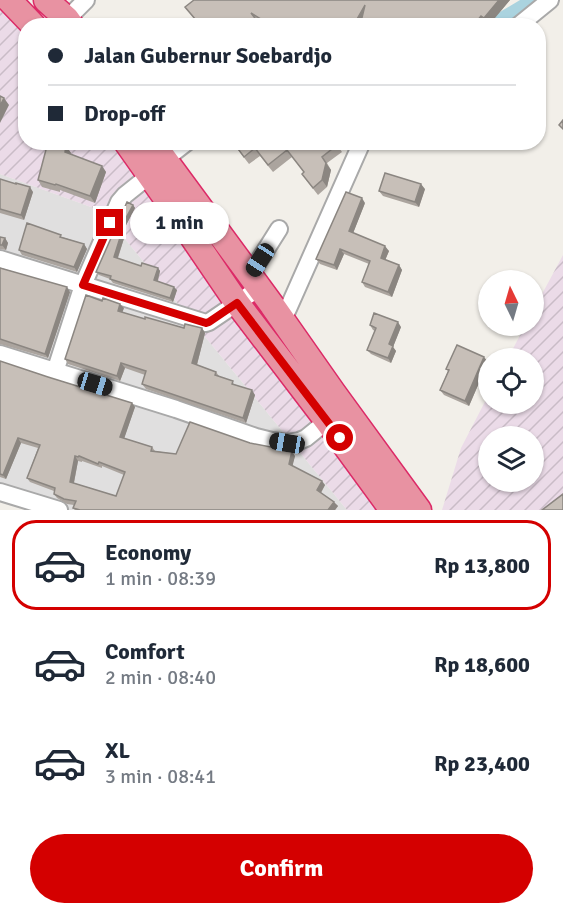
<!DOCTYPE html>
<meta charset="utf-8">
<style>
body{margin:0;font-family:Signika,sans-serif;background:#f2f2f3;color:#1f2937;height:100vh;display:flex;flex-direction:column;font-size:22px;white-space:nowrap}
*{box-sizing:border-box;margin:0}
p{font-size:20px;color:#747a83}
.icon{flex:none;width:33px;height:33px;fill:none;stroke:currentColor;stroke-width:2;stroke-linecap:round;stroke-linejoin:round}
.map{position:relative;height:510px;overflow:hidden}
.drawer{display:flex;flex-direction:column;background:#fff;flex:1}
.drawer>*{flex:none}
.top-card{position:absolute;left:18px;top:18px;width:528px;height:132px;border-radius:24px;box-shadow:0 2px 4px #0004;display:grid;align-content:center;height:132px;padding:0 30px;background:#fff}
.needle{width:39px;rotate:355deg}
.fabs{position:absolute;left:478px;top:270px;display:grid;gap:12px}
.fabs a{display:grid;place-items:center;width:66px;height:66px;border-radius:50%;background:#fff;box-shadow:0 2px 4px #0004;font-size:30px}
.end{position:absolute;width:27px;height:27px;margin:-14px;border:8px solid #d40000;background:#fff;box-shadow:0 0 0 3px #fff}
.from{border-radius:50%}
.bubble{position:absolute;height:42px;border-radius:21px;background:#fff;box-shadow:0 2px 4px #0004;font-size:20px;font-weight:800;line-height:42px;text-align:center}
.car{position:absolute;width:18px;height:36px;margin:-18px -9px;border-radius:8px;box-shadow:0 0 4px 2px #0007;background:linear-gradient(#222 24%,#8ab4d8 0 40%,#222 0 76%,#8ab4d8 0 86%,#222 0)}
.top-card b{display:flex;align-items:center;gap:21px;height:57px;font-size:22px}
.top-card b+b{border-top:2px solid #e0e1e3}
.top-card i{width:15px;height:15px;background:#1f2937}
ul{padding:10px 0 0;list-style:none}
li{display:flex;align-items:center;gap:18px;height:90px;margin:0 12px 9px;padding:0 18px;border:3px solid transparent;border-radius:24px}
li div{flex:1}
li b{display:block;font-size:22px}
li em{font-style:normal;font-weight:800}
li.current{border-color:#d40000}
li>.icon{width:54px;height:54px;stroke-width:1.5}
.primary-button{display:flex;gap:12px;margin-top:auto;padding:12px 30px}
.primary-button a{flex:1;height:69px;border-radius:36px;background:#d40000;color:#fff;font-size:24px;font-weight:800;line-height:69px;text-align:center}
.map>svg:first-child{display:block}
.residential{fill:#e0dfdf}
.industrial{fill:url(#industrial-furrows);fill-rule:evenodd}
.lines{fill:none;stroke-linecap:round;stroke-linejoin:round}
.river{stroke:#aad3df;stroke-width:26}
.minor-casing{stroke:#a9a9a9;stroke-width:20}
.highway-casing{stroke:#dc2a67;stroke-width:27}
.minor{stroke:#fff;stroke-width:16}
.highway{stroke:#e892a2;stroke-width:24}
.wall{fill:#aba49e;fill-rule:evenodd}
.shaded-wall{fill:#8b8681}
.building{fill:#c7bfb8;stroke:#8b8681;stroke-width:1.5;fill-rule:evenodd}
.route{stroke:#d40000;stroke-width:8}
</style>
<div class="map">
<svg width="563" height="510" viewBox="0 0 563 510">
<defs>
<pattern id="industrial-furrows" width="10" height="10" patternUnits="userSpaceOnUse" patternTransform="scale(1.5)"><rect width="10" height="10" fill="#ebdbe8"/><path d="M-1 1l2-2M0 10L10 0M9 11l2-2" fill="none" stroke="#c9bcc7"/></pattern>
</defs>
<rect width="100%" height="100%" fill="#f2efe9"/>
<path class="residential" d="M0,174L102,211L347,510H33L0,499Z"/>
<path class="industrial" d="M0,0L25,28L26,142L112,143L379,503L376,510H347L102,211L0,174Z
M563,255V510H442L461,448L489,394V404H534V358H508L525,326H534V309ZM489,436H534V482H489Z"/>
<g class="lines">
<path class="river" d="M502,26L532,8L535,0"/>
<g class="minor-casing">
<path id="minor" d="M67,19L86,0
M518,26L550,0
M164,160L187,142
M0,259L206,323L209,322L259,288
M250,275L279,229
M283,320L362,142
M0,354L176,409L256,437L272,441L287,443L299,441L306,438L327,421
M55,372L83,285L119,202L125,195L150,175
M0,492L59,510"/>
</g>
<g class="highway-casing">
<path id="highway" d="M9,0L34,26
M46,0L67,19L72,26
M126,142L167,200L237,303L327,421L392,510
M152,142L272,305L333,392L419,510"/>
</g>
<use href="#minor" class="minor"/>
<use href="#highway" class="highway"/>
</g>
<path class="wall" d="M510,0L489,25L486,23L484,26H265L257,21L261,26H200L185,7Z
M232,142H335L342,152L327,163L331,170L327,187L318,195L307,181L302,174L304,172L292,157L273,172L260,156L249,164Z
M66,146L71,153L70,154L102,166L106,172L95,203L60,190V192L42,187L38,180Z
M0,179L16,184L33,192L24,220L0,213Z
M425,189L419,207L383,196L379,191Z
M365,203L353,233L389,251L385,260L399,265L402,270L392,297L365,287L362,282L369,264L344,254L337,270L320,264L316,259Z
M133,205L135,208L124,229L126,232L118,258L141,266L158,268L160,271L158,281L177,290L173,302L113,283L110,279L99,275L96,272Z
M0,237L5,238L8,243L6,250L0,249Z
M62,237L84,244L87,249L77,272L22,255L19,250Z
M0,268L70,292L48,358L0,344Z
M124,308L122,312L145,319L184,328H202L205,333L197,365L216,372L219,376L255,395L246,423L146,389L142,384L145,375L125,368L120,381L68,364L65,359Z
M370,325L401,327L393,347L396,351L391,363L371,354L367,350L375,331L373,330Z
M0,361L48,377L132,403L135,407L124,438L152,447L155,451L176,454L250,443L295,456L292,466L325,485L321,493L338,506L335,510H75L73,508L74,505L67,504L57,498L54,494V491L30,482L27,478L38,448L21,443L6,479L0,477ZM78,461L82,462V461L102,468V466L124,475L116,496L74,483Z
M488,362L469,406L444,395L440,390L448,371L446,369Z"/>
<path class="shaded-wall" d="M499,0H510L489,25L484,18Z
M365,5L362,26H353Z
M481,16L486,23L484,26H473Z
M4,98L9,105L0,123V106Z
M66,146L71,153L69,158L65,152Z
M326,163L331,170L327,187L322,180Z
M102,166L106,172L95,203L90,196Z
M421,184L425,189L419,207L415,202Z
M30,187L33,192L24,220L21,215Z
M362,198L365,203L352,236L349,231Z
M133,205L135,208L124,229L126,232L117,260L114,257L121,227Z
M5,238L8,243L6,250L2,245Z
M84,244L87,249L77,272L74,267Z
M385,246L389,251L384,263L381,258Z
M340,249L344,254L337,270L334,265Z
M399,265L402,270L392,297L388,292Z
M158,268L160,271L157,283L154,280Z
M67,287L70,292L48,358L45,354Z
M174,287L177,290L173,302L170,298Z
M120,304L124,308L121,316L118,311Z
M398,322L401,327L393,347L396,351L391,363L388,358L389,344Z
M202,328L205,333L196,368L192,363Z
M484,357L488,362L469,406L465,401Z
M121,363L125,368L120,381L117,376Z
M252,390L255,395L246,423L243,418Z
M132,403L135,407L123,442L120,437Z
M18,438L21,443L6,479L3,475Z
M292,451L295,456L292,468L289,464Z
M75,456L78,461L73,487L70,482Z
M322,481L325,485L320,494L317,490Z
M334,502L338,506L335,510H328Z"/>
<path class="building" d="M194,0H499L484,18L481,16L473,26H468L463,22L460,26H360L365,5L353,26H291L281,19L273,26H272L251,13L261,26H201L185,7Z
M0,96L4,98L0,106Z
M563,120V129L559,125Z
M48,142H53L66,146L65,152L102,166L90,196L56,184L55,185L38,180Z
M233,142H335L337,145L322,157L326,163L322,180L313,188L302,174L304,172L287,150L268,165L255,148L244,157Z
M385,173L421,184L415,202L379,191Z
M0,179L16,184V183L30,187L21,215L0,209Z
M346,192L362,198L349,231L385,246L381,258L399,265L388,292L362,282L370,261L340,249L334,265L316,259Z
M127,202L133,205L121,227L123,228L114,257L141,266L142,263L158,268L154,280L174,287L170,298L110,279L111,276L96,272Z
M27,223L61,235L60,237L84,244L74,267L19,250Z
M0,237L5,238L2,245H0Z
M0,268L67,287L45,354L0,339Z
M86,295L102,301L103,298L120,304L118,311L145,319V317L184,328L185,324L202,328L192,363L216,372L215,375L233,381L232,384L252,390L243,418L142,384L146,371L121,363L117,376L65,359Z
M374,313L398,322L389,344L393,346L388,358L367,350L376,328L370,325Z
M457,345L484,357L465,401L440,390L449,370L446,369Z
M0,361L48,377L132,403L120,437L152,447L151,451L176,454L190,422L250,443L292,451L289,464L322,481L317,490L334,502L328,510H80L73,508L76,501L64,499L54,494L55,488L27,478L40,445L18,438L3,475L0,474ZM75,456L78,457L79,456L98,464L99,462L125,472L116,496L70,482Z
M563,494V510H542Z"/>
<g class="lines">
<path class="route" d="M110,223L83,285L206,323L209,322L237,303L340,438"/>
</g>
</svg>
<div class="fabs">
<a><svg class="needle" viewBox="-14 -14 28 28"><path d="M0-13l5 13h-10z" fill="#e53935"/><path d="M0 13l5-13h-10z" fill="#747a83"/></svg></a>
<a><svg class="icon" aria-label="locate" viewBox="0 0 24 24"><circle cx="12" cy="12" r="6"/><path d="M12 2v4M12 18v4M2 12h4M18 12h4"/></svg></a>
<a><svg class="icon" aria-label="layers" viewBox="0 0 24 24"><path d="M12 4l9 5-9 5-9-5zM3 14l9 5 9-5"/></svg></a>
</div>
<i class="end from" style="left:340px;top:438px"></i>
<i class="end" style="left:110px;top:223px"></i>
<div class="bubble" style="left:130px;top:202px;width:99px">1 min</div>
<i class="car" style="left:260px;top:260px;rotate:213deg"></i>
<i class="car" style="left:95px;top:384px;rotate:107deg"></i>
<i class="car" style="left:287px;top:443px;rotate:279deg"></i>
<div class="top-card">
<b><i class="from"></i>Jalan Gubernur Soebardjo</b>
<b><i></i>Drop-off</b>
</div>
</div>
<section class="drawer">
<ul>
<li class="current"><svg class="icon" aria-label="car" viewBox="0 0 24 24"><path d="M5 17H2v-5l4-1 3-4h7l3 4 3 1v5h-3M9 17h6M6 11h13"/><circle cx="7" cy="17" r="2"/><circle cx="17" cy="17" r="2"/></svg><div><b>Economy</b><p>1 min · 08:39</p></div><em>Rp 13,800</em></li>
<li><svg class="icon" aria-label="car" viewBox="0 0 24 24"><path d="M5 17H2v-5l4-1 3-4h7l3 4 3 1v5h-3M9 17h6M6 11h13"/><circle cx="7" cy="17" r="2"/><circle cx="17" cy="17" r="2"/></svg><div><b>Comfort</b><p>2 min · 08:40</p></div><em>Rp 18,600</em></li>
<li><svg class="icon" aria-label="car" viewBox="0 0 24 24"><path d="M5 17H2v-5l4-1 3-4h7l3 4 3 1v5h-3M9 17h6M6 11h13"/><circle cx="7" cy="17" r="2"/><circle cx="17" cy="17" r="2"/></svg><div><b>XL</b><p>3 min · 08:41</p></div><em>Rp 23,400</em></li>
</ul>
<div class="primary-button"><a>Confirm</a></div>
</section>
